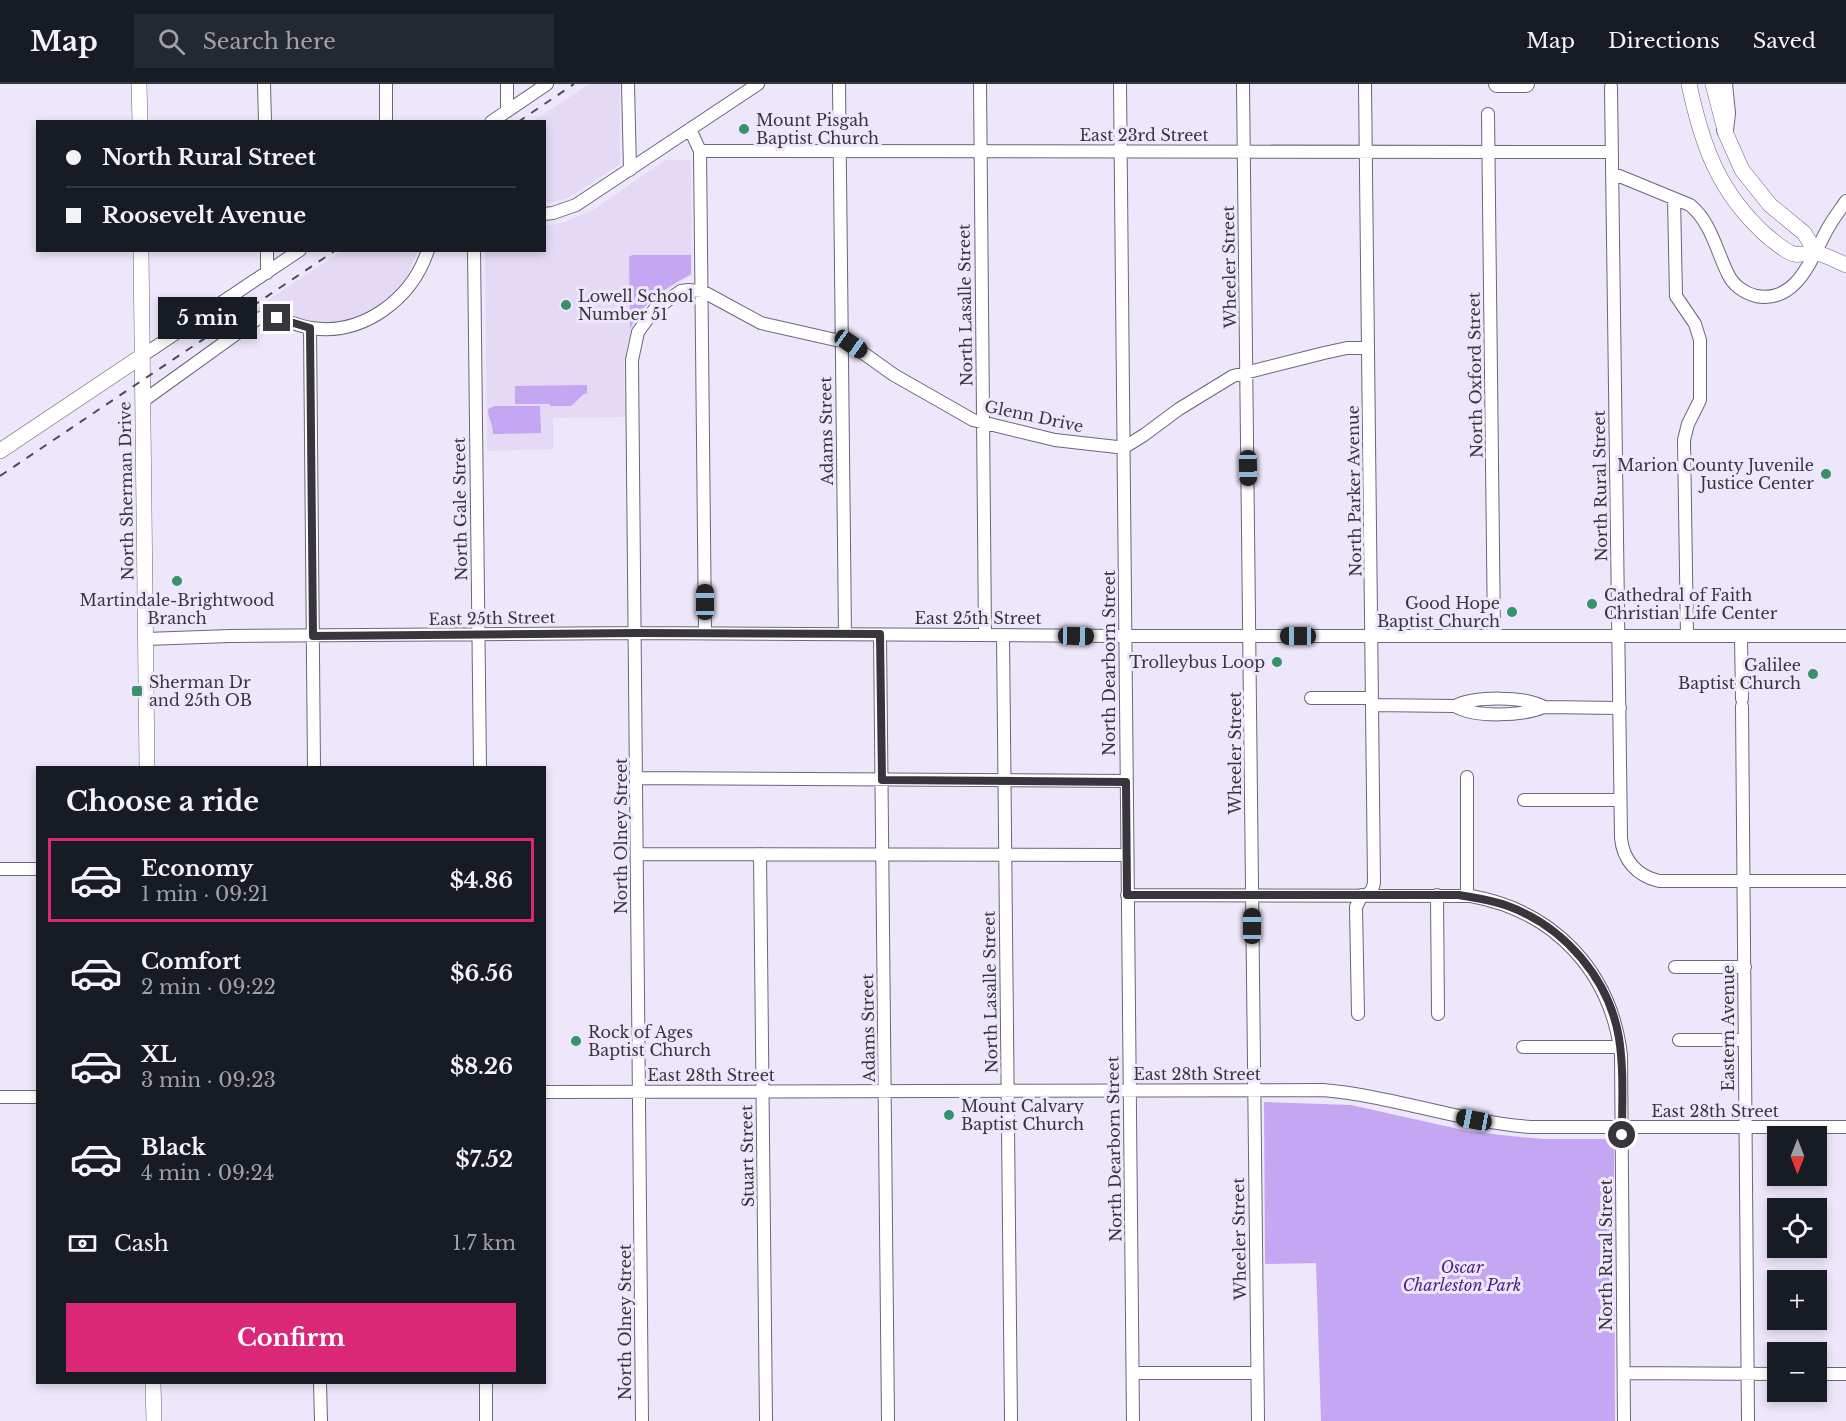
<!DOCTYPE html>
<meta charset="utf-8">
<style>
body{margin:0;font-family:"Libre Baskerville",serif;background:#242831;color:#f1f3f6;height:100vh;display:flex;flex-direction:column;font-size:22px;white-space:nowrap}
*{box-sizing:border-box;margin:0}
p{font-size:20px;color:#9ea1a6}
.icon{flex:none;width:33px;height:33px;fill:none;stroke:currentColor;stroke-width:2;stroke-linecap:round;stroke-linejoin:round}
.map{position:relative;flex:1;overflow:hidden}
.panel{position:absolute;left:36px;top:682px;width:510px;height:618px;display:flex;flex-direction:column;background:#171b24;border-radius:0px;box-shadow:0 3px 9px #0003}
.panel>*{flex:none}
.banner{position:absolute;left:36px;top:36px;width:510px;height:132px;border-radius:0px;box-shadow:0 3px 9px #0003;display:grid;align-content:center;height:132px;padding:0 30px;background:#171b24}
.needle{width:39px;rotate:180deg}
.fabs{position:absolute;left:1767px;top:1042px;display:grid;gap:12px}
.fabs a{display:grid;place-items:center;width:60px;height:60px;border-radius:0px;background:#171b24;box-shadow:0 3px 9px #0003;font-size:30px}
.end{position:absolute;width:27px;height:27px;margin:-14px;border:8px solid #38353d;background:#fff;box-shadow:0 0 0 3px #fff}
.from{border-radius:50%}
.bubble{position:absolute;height:42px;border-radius:0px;background:#171b24;box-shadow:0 3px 9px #0003;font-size:20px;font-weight:800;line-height:42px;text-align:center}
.car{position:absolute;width:18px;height:36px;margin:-18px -9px;border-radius:8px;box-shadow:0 0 4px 2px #0007;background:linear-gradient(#222 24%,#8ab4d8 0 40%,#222 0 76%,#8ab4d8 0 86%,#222 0)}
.banner b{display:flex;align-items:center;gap:21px;height:57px;font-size:22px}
.banner b+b{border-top:2px solid #363941}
.banner i{width:15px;height:15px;background:#f1f3f6}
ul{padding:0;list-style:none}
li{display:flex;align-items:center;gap:18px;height:84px;margin:0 12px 9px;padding:0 18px;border:3px solid transparent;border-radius:0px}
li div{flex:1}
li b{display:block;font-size:22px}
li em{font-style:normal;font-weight:800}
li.active{border-color:#db2777}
li>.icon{width:54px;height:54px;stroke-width:1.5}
h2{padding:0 30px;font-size:27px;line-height:72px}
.pay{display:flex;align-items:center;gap:15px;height:66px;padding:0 30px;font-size:22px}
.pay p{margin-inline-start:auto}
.action{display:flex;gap:12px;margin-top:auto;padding:12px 30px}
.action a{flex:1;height:69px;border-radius:0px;background:#db2777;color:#fff;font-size:24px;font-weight:800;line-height:69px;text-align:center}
header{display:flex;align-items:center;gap:36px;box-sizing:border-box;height:84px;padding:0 30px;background:#171b24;border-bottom:2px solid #363941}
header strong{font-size:28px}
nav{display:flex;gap:33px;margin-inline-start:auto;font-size:21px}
.search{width:420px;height:54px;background:#242831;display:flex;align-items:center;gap:15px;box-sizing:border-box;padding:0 21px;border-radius:0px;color:#9ea1a6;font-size:22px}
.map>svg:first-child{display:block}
.built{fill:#e4daf5}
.green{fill:#c4a6f2}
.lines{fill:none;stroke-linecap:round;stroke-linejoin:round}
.minor-casing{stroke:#6c6677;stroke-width:14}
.major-casing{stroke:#6c6677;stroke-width:16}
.highway-casing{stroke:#6c6677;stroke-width:18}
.minor{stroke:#fff;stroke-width:12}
.major{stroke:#fff;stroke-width:15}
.highway{stroke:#fff;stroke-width:16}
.rail{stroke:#4f4b55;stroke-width:2;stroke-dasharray:8 8;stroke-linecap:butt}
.route{stroke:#38353d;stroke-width:8}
.poi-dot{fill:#36926a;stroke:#eee7fb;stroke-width:2}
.labels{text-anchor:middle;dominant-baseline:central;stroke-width:6;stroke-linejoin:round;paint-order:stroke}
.poi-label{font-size:16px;fill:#38353d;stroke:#eee7fb;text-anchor:start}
.street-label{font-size:16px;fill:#38353d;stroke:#eee7fb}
.park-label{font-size:16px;font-style:italic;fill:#4e1d7f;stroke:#eee7fb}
</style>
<header>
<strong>Map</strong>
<div class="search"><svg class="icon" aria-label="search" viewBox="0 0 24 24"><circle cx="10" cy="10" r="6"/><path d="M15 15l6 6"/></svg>Search here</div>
<nav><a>Map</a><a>Directions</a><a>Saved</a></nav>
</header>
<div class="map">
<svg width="1846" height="1337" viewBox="0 0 1846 1337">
<rect width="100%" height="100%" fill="#eee7fb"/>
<path class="built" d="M589,0H620V80L568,114L551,119H545L544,38L534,37Z
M665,76H689L691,78L692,191L655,213L640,229L630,248L624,278L625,333L553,334V365L487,367L485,167L544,166L545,142L565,138L596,124Z
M341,167H418L406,194L387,217L364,230L340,239L319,240L295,236L275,228L252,227Z"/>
<path class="green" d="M632,171H691V190C666,204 642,218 630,245L629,173Z
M587,301V309L584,310L571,322H550V320H515V302Z
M495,322H540L541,349L493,350C493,339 488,334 488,325Z
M1264,1018L1351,1021L1463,1046L1501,1051L1543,1055H1614L1615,1337H1321L1316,1179L1265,1180Z"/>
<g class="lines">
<g class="minor-casing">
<path id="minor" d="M264,0L265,38
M386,0V38
M507,0V27
M628,0L630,86
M839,0L845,550
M980,0L985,551
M1120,0L1133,1337
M1243,0L1258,1337
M1365,0L1374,799L1372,806L1367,811
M1611,3L1621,754C1623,776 1637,792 1659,797H1846
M1488,30L1494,552
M491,38L547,0
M690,45L700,67L1612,68
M700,67L705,549
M1612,89L1690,121C1711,138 1716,166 1728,190C1733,201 1744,209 1756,212C1798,220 1812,172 1828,144C1833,135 1840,126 1846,117
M1674,115L1676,212L1695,240L1700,256V316L1688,340L1684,356L1687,552
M544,130L553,129L576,121L758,0
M267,166V189
M474,166L480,684
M310,244L314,684
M142,272L300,166
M143,317L257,235C275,229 292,241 311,244C363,252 412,215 428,166
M880,551L888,1337
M1003,551L1011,1337
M1741,552L1742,615
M146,555L230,552L636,549L1119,552H1846
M1311,614H1372
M1372,621L1455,622C1475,612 1524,612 1544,623
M1455,622C1475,634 1522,632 1544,623L1620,624
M1742,622L1748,1337
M1467,693V812
M637,694L1126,697
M1524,716H1620
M637,770L1127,771
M760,770L766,1337
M0,785H38
M1127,811L1471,812C1554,827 1611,887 1621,971L1624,1337
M1437,811L1438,930
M1675,883H1745
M1358,930L1356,823L1362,811
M1679,956H1745
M1523,963H1620
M544,1008L1323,1006C1393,1012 1460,1038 1531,1043H1846
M0,1013H38
M1133,1289H1257
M1624,1289L1778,1290
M1816,1290H1846
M320,1299L321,1337
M486,1299V1337
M642,1337L632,276L638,248L654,226L681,207L688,206L702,207L761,239L849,259L894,291L973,336L1055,356L1117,363L1128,361L1144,351L1179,325L1233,292L1324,269L1347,264H1368"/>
</g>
<g class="major-casing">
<path id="major" d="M139,0L140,38
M1689,0C1702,62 1719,109 1767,152C1774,157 1785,168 1794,170C1801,172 1809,167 1816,169C1826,171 1837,177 1846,181
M1713,0L1726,50L1742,86L1770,121L1804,149L1816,168
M141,166L147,684
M0,367L142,272
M153,1299L154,1337"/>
</g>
<g class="highway-casing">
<path id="highway" d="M1497,0H1526
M1724,0L1727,29L1725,46"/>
</g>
<use href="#minor" class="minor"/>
<use href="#major" class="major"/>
<use href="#highway" class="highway"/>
<path class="rail" d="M518,38L574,0
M0,392L336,166"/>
</g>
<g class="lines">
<path class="route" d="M277,234L310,244L313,552L636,549L880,550L882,696L1126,698L1127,811H1459C1476,814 1492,816 1508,822C1564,843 1609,894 1619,954C1624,986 1622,1019 1622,1051"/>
</g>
<g class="poi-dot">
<circle cx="744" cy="45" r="6"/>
<circle cx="566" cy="221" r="6"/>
<circle cx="1826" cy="390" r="6"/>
<circle cx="177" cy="497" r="6"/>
<circle cx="1592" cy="520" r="6"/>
<circle cx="1512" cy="528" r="6"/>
<circle cx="1277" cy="578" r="6"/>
<circle cx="1813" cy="590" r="6"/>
<rect x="131" y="601" width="12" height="12" rx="3"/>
<circle cx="576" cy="957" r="6"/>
<circle cx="949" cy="1031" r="6"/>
</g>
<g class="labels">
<g class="poi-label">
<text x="756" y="36">Mount Pisgah<tspan x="756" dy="18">Baptist Church</tspan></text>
<text x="578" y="212">Lowell School<tspan x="578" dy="18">Number 51</tspan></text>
<text x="1814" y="381" text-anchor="end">Marion County Juvenile<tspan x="1814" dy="18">Justice Center</tspan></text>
<text x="1604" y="511">Cathedral of Faith<tspan x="1604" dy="18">Christian Life Center</tspan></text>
<text x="177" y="516" text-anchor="middle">Martindale-Brightwood<tspan x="177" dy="18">Branch</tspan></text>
<text x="1500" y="519" text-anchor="end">Good Hope<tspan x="1500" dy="18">Baptist Church</tspan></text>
<text x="1265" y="578" text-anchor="end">Trolleybus Loop</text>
<text x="1801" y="581" text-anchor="end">Galilee<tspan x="1801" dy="18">Baptist Church</tspan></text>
<text x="149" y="598">Sherman Dr<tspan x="149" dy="18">and 25th OB</tspan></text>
<text x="588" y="948">Rock of Ages<tspan x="588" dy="18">Baptist Church</tspan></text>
<text x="961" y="1022">Mount Calvary<tspan x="961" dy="18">Baptist Church</tspan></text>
</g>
<g class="street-label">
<text x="1144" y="51">East 23rd Street</text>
<text transform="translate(1229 183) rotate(-91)">Wheeler Street</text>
<text transform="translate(965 221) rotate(-91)">North Lasalle Street</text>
<text transform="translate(1475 291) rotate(-91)">North Oxford Street</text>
<text transform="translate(1034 332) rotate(12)">Glenn Drive</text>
<text transform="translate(826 347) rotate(-91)">Adams Street</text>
<text transform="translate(1600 402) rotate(-91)">North Rural Street</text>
<text transform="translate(126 407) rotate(-91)">North Sherman Drive</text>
<text transform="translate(1354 407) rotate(-91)">North Parker Avenue</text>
<text transform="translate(460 425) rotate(-91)">North Gale Street</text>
<text transform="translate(492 534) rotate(-1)">East 25th Street</text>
<text x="978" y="534">East 25th Street</text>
<text transform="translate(1109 579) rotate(-90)">North Dearborn Street</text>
<text transform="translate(1235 669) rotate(-90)">Wheeler Street</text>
<text transform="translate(621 752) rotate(-90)">North Olney Street</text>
<text transform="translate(990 908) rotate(-91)">North Lasalle Street</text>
<text transform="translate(868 944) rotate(-91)">Adams Street</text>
<text transform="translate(1728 944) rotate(-90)">Eastern Avenue</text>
<text x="1197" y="990">East 28th Street</text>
<text x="711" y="991">East 28th Street</text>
<text x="1715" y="1027">East 28th Street</text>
<text transform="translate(1114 1065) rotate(-91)">North Dearborn Street</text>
<text transform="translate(747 1072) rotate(-91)">Stuart Street</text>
<text transform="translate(1239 1155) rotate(-91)">Wheeler Street</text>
<text transform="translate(1606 1171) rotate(-90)">North Rural Street</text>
<text transform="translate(625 1238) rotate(-90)">North Olney Street</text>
</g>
<g class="park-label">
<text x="1462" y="1183">Oscar<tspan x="1462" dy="18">Charleston Park</tspan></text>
</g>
</g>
</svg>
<div class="fabs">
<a><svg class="needle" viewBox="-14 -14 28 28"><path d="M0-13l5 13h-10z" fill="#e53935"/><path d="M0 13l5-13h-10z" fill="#9ea1a6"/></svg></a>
<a><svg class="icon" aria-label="locate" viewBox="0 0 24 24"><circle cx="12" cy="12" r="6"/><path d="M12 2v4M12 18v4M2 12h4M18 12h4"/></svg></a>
<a>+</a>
<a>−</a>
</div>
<i class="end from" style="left:1622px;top:1051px"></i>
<i class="end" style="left:277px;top:234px"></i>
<div class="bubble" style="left:158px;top:213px;width:99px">5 min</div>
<i class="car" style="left:851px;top:260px;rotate:125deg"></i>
<i class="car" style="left:1248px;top:384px;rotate:179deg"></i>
<i class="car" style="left:705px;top:518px;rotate:0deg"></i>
<i class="car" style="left:1076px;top:552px;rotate:91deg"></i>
<i class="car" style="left:1298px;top:552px;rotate:270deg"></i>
<i class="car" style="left:1252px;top:842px;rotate:0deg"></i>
<i class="car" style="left:1474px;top:1036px;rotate:281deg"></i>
<div class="banner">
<b><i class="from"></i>North Rural Street</b>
<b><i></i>Roosevelt Avenue</b>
</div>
<section class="panel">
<h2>Choose a ride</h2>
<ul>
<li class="active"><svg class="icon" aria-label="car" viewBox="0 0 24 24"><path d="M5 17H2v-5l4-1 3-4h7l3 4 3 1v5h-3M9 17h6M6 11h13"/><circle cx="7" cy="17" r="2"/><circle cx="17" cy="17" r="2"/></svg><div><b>Economy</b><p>1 min · 09:21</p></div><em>$4.86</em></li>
<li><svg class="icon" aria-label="car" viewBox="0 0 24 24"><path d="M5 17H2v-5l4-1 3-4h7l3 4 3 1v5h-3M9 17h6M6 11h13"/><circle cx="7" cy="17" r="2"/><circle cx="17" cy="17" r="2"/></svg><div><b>Comfort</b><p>2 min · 09:22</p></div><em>$6.56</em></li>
<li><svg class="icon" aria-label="car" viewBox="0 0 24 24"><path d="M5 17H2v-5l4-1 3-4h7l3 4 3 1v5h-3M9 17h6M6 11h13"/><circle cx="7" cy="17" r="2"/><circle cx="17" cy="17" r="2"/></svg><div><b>XL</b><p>3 min · 09:23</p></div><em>$8.26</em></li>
<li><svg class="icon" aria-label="car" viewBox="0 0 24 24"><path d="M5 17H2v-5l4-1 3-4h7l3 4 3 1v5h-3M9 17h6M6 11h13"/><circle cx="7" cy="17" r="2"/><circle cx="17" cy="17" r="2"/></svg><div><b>Black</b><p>4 min · 09:24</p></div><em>$7.52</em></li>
</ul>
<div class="pay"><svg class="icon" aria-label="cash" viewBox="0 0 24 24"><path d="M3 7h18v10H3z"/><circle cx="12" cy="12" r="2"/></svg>Cash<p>1.7 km</p></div>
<div class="action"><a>Confirm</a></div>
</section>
</div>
